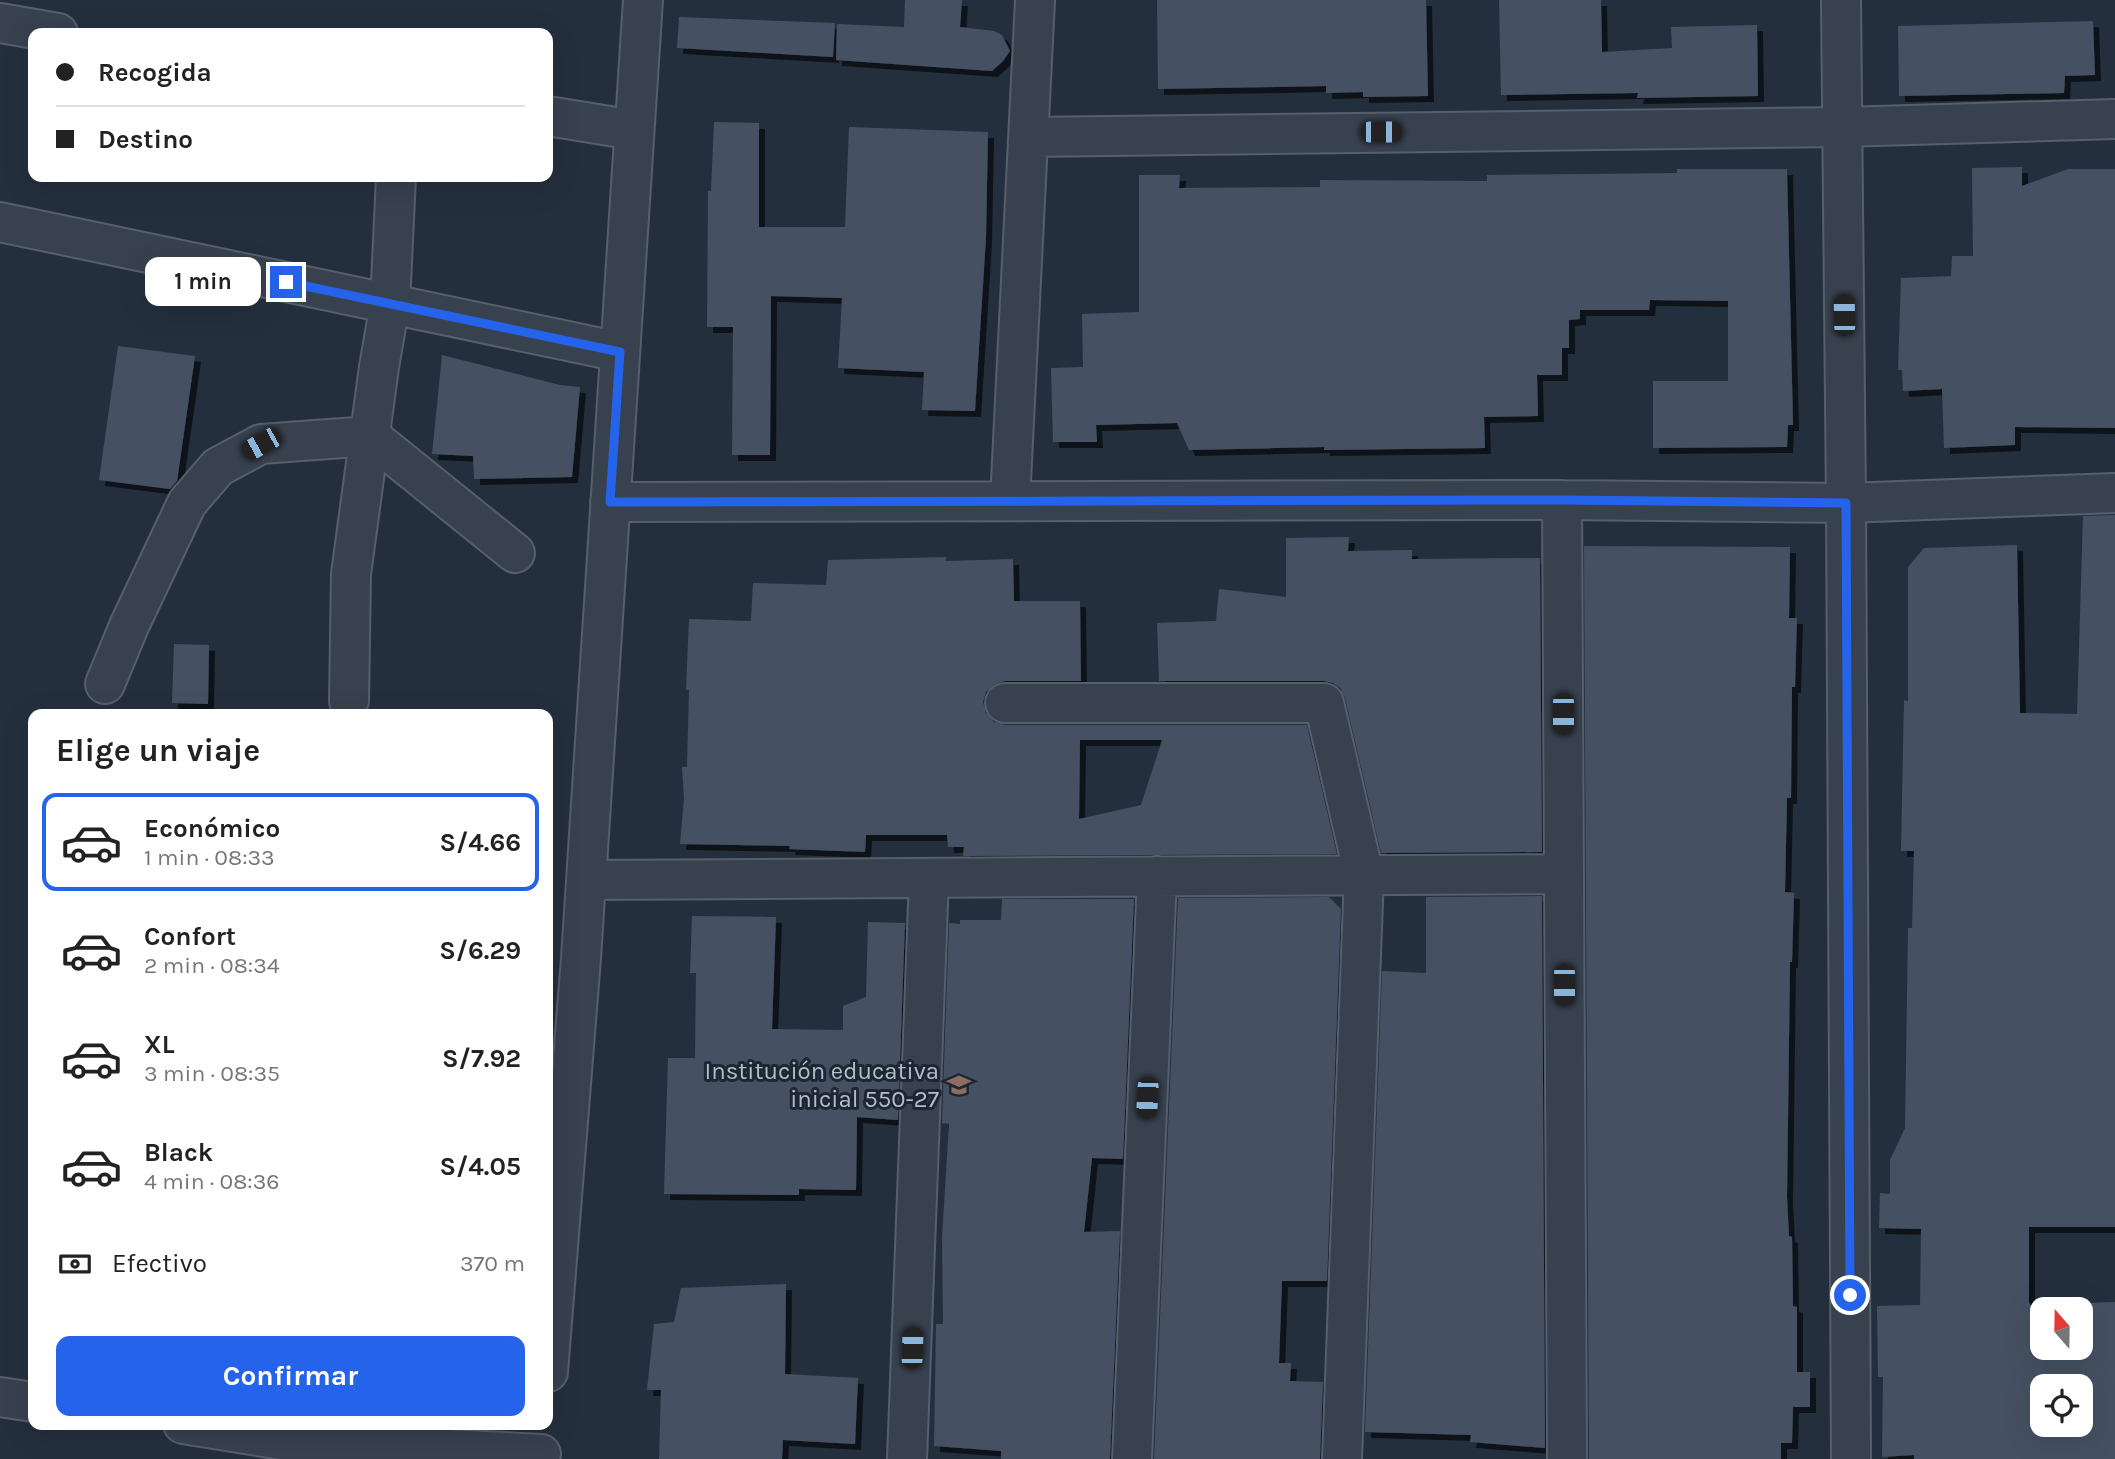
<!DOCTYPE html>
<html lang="es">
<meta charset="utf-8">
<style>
body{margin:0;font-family:Karla,sans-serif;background:#f6f6f6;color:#222;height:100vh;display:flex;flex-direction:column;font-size:26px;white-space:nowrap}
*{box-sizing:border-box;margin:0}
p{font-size:23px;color:#767676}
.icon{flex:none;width:38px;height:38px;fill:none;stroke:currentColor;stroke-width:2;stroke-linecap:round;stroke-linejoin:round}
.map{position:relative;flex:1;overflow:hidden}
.panel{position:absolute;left:28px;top:709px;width:525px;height:721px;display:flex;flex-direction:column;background:#fff;border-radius:14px;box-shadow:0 7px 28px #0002}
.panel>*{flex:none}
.hud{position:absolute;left:28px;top:28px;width:525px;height:154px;border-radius:14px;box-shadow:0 7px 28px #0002;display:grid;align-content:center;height:154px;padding:0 28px;background:#fff}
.needle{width:46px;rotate:340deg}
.controls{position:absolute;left:2030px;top:1297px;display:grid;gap:14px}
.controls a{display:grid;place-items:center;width:63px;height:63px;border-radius:14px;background:#fff;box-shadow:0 7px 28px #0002;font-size:35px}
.end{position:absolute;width:32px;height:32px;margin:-16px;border:9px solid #2563eb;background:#fff;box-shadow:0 0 0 4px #fff}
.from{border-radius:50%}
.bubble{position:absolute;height:49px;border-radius:14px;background:#fff;box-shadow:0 7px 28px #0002;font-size:23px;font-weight:700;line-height:49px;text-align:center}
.car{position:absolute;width:21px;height:42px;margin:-21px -10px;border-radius:9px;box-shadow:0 0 5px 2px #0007;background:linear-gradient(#222 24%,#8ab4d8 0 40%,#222 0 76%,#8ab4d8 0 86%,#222 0)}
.hud b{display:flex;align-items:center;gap:24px;height:66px;font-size:26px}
.hud b+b{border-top:2px solid #e0e0e0}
.hud i{width:18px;height:18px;background:#222}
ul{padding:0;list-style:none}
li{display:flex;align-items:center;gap:21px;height:98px;margin:0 14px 10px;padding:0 14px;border:4px solid transparent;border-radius:14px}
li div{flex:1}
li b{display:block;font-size:26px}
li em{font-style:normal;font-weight:700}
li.selected{border-color:#2563eb}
li>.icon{width:63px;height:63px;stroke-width:1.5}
h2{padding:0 28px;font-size:32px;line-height:84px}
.pay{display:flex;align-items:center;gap:18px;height:77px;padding:0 28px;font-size:26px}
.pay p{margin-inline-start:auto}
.button{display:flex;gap:14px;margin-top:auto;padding:14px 28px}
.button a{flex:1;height:80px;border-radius:14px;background:#2563eb;color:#fff;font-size:28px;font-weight:700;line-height:80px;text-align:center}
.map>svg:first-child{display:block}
.building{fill:#455162;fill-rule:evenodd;filter:url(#shadow)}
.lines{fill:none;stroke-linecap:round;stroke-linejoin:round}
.minor-casing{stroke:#565f6c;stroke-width:42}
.minor{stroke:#38414e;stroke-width:38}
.route{stroke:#2563eb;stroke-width:9}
.labels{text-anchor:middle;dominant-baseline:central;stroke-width:6;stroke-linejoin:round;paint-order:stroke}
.poi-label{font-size:24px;fill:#b4bcc9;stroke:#1d2633;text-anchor:end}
</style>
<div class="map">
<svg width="2115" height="1459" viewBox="0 0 2115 1459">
<defs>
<filter id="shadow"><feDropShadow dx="6" dy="6" stdDeviation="0" flood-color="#0009"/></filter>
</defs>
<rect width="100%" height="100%" fill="#242f3e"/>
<path class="building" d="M905,0H962L960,27L994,31L1002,35L1010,51L1003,61L992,71L836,60L837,24L904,27Z
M1157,0H1426L1428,96L1363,97V92L1326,93V86L1158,89Z
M1499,0H1601L1602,52L1672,48L1671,27L1757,25L1758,96L1637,98L1638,93L1501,95Z
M679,17L835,23L833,57L677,48Z
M2093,21L2095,75L2065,76L2064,93L1899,96L1898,26Z
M714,122L759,123V227H845L849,127L988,132L986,237L975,411L922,410L924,372L838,368L842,298L771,296L770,455H732L733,327H707L708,191H711Z
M2022,167V186L2068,169H2115V428L2015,427V445L1944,448L1942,389L1903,391L1902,370H1898L1901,278L1951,276L1952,256H1973L1972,168Z
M1677,169H1787L1793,425H1788L1787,447L1653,448V381H1728V301L1650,300L1649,310H1580V319L1569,320V348H1562V375H1537L1538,416L1484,417L1485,448L1324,450V447L1189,450L1177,423L1096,425L1097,442H1053L1051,368L1083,367L1082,314L1139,312V175H1180L1179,188L1320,187V180L1487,181V175L1677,173Z
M118,346L195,356L177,481L170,489L99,480Z
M442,355L560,385L580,387L572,477L474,479L473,456L432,454Z
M2115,515V1227H2029V1303L2031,1305L2115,1302V1459H1914V1455L1882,1457L1883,1377H1878L1877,1306L1920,1305L1921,1229L1879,1228L1880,1193L1890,1194V1160L1905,1128L1908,928H1912L1914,851H1901L1904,700L1908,701V567L1924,548L2017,545L2020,713L2077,714L2083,516ZM2042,1309H2081V1348H2042ZM2042,1386H2081V1424H2042Z
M1349,537L1348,551L1412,550V559L1540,558L1542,852L1381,853L1345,698L1341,689L1333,683L1324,681H1159L1157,623L1216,621L1219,589L1286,597V538Z
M1584,546L1790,547L1789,618H1797L1795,687H1792L1791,798H1787L1785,892L1794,893L1792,962H1790L1787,1197L1789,1236L1792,1237L1793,1306L1797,1307V1372H1810V1407H1793L1792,1443H1781V1459H1589Z
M946,557V561L1013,559L1014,601H1080L1081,681H1005L995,684L986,692L983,702L986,713L994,722L1005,725H1307L1337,854L963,856L964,847H948L947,835H866L865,852L789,849L790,846L680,844L684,799L682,767H687L689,690H686L689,619L751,621L753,583L826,585L828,560ZM1080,740H1162L1141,805L1079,819Z
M174,644L209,645L208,704L172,703Z
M1542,896L1545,1448L1470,1442L1471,1435L1365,1432L1382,971L1426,973V897Z
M1329,897L1341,909L1327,1281H1282L1279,1363H1291L1290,1381L1323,1382L1320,1459H1154L1178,898Z
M1002,899H1134L1123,1159L1092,1158L1084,1232L1120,1231L1110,1459H1001V1451L934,1446L936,1324H943L942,1237L949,1124L942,1123L949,923L960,924V920H1001Z
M692,916L776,917L772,1029L843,1030V1006L866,997L868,922L905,923L898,1120L857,1117L856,1190L799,1189V1195L664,1194L668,1058H695L696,973H690Z
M786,1284L785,1374L858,1378L855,1444L783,1440L782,1459H659L661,1390H647L654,1324L674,1322L681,1288Z"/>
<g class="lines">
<g class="minor-casing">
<path id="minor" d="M1841,0L1846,503L1851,1459
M0,23L58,33
M548,116L634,130
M1029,137L1842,127L2115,119
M0,222L620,352
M1562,500L1567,1459
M1010,501L1035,0
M610,502L1562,500L1846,503L2115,493
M105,684L129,626L187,503L218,467L261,444L370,436L515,553
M349,701L351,574L379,367L390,304L396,177
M1005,703H1324L1364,875L1342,1459
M586,880L1564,874
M548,1372L581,958L643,0
M0,1397L33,1402
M183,1424L282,1440L541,1454
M907,1459L929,878
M1132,1459L1157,876"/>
</g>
<use href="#minor" class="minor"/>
</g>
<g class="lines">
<path class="route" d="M286,282L620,352L610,502L1562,500L1846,503L1850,1295"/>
</g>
<defs>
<g id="school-bare" transform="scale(1.89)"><path d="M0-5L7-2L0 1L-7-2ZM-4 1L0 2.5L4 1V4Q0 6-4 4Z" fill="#8d6e63" stroke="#1d2633" stroke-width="2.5" paint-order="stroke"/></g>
</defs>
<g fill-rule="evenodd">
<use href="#school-bare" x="959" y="1085"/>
</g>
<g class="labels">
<g class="poi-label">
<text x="939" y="1071">Institución educativa<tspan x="939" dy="28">inicial 550-27</tspan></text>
</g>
</g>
</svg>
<div class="controls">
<a><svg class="needle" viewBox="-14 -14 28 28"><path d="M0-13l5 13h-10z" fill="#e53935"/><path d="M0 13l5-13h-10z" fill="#767676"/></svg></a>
<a><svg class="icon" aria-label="locate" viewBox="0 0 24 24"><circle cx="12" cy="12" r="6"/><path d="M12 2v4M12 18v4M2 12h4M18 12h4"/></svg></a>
</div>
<i class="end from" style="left:1850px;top:1295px"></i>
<i class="end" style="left:286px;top:282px"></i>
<div class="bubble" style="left:145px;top:257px;width:116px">1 min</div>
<i class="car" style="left:1381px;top:132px;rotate:90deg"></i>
<i class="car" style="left:1844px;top:315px;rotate:359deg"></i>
<i class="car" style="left:261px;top:444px;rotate:241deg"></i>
<i class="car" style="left:1563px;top:714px;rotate:180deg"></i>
<i class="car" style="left:1564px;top:985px;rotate:180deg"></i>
<i class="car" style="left:1147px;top:1098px;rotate:183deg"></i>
<i class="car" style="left:912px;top:1348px;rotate:2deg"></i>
<div class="hud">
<b><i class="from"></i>Recogida</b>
<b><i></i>Destino</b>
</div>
<section class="panel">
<h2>Elige un viaje</h2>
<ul>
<li class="selected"><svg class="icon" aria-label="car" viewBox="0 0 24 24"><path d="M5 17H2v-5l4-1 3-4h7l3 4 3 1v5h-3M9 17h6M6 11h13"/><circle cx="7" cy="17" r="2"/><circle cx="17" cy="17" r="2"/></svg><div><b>Económico</b><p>1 min · 08:33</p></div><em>S/4.66</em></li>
<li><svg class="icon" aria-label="car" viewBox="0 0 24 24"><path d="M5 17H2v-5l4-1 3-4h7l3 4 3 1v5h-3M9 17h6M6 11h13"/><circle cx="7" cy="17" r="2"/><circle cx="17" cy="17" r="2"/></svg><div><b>Confort</b><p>2 min · 08:34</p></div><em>S/6.29</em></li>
<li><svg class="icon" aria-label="car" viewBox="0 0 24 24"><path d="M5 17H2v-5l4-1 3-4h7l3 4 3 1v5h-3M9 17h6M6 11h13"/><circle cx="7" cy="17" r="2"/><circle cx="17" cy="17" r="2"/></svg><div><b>XL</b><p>3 min · 08:35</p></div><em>S/7.92</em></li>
<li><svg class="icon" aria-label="car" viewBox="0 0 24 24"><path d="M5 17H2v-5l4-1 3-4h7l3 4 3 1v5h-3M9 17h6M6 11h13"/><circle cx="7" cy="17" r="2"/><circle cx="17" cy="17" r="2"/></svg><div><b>Black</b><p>4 min · 08:36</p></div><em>S/4.05</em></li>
</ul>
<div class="pay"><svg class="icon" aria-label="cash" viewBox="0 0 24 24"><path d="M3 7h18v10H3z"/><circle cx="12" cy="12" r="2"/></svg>Efectivo<p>370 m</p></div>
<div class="button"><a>Confirmar</a></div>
</section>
</div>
